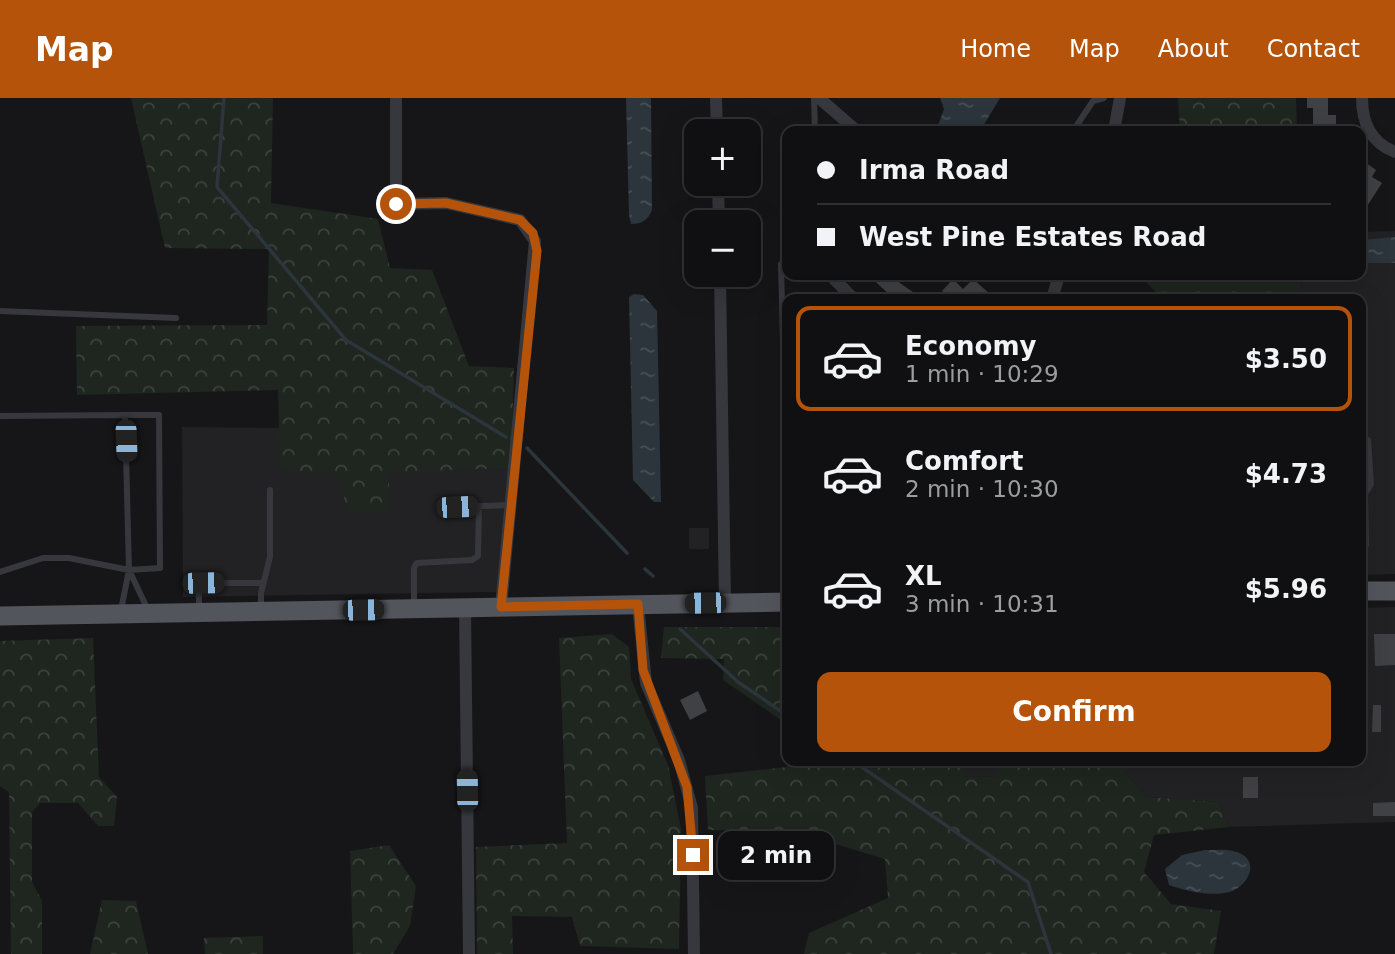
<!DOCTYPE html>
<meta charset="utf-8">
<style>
body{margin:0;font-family:"DejaVu Sans",sans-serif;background:#19191b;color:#f1f3f6;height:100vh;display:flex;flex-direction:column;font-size:26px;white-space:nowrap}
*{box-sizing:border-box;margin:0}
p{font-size:23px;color:#9c9d9f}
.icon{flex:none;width:38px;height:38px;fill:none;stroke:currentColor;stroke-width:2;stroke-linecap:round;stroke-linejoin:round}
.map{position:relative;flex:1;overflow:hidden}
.side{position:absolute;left:782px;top:196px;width:584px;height:472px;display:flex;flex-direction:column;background:#101012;border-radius:14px;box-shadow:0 7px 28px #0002,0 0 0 2px #303032}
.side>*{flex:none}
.top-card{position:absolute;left:782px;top:28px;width:584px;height:154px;border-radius:14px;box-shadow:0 7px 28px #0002,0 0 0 2px #303032;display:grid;align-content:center;height:154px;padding:0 35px;background:#101012}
.buttons{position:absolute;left:684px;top:21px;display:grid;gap:14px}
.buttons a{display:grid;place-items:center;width:77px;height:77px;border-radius:14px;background:#101012;box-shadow:0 7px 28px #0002,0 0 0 2px #303032;font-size:35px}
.end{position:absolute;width:32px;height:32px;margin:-16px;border:9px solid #b45309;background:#fff;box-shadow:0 0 0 4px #fff}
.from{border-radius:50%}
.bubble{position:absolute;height:49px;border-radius:14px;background:#101012;box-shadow:0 7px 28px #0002,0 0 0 2px #303032;font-size:23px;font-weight:600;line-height:49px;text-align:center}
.car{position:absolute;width:21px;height:42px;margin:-21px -10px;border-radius:9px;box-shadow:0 0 5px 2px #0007;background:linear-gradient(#222 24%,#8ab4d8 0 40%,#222 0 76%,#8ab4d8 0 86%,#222 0)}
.top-card b{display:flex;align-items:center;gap:24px;height:66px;font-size:26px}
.top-card b+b{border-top:2px solid #303032}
.top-card i{width:18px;height:18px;background:#f1f3f6}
ul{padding:12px 0 0;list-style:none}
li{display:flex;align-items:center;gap:21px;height:105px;margin:0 14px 10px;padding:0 21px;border:4px solid transparent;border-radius:14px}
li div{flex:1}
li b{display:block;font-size:26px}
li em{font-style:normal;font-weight:600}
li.on{border-color:#b45309}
li>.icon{width:63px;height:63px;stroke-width:1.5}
.cta{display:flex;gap:14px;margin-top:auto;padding:14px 35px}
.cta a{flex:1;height:80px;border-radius:14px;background:#b45309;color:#fff;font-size:28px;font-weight:600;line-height:80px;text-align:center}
header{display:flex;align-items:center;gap:42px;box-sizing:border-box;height:98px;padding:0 35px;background:#b45309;color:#fff}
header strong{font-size:33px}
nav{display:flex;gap:38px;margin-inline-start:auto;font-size:24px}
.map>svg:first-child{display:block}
.built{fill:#222225}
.forest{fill:url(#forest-crowns)}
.water{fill:url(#water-ripples)}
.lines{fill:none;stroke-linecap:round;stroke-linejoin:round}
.stream{stroke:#2c353c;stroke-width:3.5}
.building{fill:#404145}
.service{stroke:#37383d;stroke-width:6}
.minor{stroke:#37383d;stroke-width:12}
.primary{stroke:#53555c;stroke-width:19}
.route{stroke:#b45309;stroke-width:9}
</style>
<header>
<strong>Map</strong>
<nav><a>Home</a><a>Map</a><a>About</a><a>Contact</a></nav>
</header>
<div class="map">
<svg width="1395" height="856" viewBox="0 0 1395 856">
<defs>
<pattern id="forest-crowns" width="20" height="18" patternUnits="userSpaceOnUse" patternTransform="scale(1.75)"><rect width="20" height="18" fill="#1e261f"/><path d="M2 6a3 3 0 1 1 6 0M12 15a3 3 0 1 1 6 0" fill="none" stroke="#3c433d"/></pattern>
<pattern id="water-ripples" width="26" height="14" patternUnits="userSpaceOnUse" patternTransform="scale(1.75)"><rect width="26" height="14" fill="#2c353c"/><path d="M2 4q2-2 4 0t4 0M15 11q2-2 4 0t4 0" fill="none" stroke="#485056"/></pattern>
</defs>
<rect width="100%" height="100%" fill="#161618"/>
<path class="built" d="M1395,133V476L1362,477V201H1302L1301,177H1362V134Z
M182,329L281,330L280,372L511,370L497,494L183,499Z
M689,430H709V451H689Z
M1395,509V724L1229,729L1219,704L1147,699L1118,666L1108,663H1362V510Z
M962,663H997V679L962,678Z"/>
<path class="forest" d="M131,0H273L271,105L378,121L390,170L432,172L469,268L514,270L511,370L389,374V413H348L337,375L280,372L278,292L77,297L76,228L267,227L269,151L165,150Z
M1178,0H1296L1297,33H1180Z
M1139,177H1301L1302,201H1163Z
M664,529H787L788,663H962L963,678L997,679V663H1108L1118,666L1147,699L1219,704L1229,729L1154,737L1144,774L1171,806L1221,813L1214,856H804L809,835L888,800L885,761L792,733L708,732L705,678L787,669L784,624L723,582L724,561L661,560Z
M612,536L629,549L631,581L668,667L681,731L679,851L580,848L572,819L512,818L513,856H477L476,749L567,745L559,540Z
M93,540L99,679L117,699L114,728H98L78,705H40L32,714V784L42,803V856H11L9,694L0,688V543Z
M389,747L416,788L410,828L393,856H353L350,753Z
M102,802L136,803L148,856H90Z
M263,838V856H205L204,840Z"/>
<path class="water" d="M626,0H651L652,112C648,122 642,126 631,126L629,117Z
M940,0H1000L980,33H936L944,11Z
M1395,139V165H1362V142Z
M634,196L643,197L657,213L661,404H654L633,382L629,199Z
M1205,752C1217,752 1232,750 1243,757C1260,768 1244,791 1229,794C1211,799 1186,793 1169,787L1165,771L1182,757Z"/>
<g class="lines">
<path class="stream" d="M224,0L217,89L346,242L506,339
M527,350L627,455
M645,471L653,478
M680,531L738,584L788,618
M853,663L1028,784L1051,856"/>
</g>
<path class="building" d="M1307,0H1328V17H1336V33H1313V10H1307Z
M1362,62L1376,72L1372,79L1382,85L1362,116Z
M868,177H902L897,183L923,201H887L890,197Z
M953,181L963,191L973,181L990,196L985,201H952L942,193Z
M1374,536H1395V567L1375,568Z
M698,593L707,613L690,622L680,602Z
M1373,607H1381V634H1372Z
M1243,679H1258V700H1243Z
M1395,704V718H1373V705Z"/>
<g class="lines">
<path class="service" d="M814,0L815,33
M1073,33L1093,3L1104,0
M781,166L788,439
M0,213L176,220
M0,318L125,317
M1362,343L1368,342L1371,386L1365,396L1366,447H1362
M457,409L511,407
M129,472L148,512
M0,474L43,460H69L129,472L160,470L159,317H125L129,472L121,512
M786,502L788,484
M414,507V470L417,465L472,462L478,458L479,408
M261,512V495L270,459V392
M199,513V488L203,485H263"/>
<path class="minor" d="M396,0V106L446,105L520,122L535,143L501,509
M716,0L717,33
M819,0L857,33
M1362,0C1362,24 1371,45 1395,54
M1114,33L1120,0
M718,86L719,124
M720,177L725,505
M830,177L854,201
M1052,201L1059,177
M638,507L646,585L679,662L692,710L694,856
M465,510L469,856"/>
<path class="primary" d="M1362,493H1395
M0,518L788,504"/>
</g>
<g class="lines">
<path class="route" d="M396,106L446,105L520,122L533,135L537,153L501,509L638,506L643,572L687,689L693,757"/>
</g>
</svg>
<div class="buttons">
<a>+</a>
<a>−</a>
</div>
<i class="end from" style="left:396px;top:106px"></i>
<i class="end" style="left:693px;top:757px"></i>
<div class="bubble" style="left:718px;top:733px;width:116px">2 min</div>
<i class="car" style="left:126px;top:343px;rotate:178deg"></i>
<i class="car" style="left:457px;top:409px;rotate:88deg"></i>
<i class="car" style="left:203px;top:485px;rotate:89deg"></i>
<i class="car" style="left:705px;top:505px;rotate:269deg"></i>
<i class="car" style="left:363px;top:512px;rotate:89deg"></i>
<i class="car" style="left:467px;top:692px;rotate:359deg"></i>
<div class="top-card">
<b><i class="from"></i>Irma Road</b>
<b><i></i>West Pine Estates Road</b>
</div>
<section class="side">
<ul>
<li class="on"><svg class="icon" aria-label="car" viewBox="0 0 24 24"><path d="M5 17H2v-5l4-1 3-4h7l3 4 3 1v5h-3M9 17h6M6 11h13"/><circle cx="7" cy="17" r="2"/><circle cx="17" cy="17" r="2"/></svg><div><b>Economy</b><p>1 min · 10:29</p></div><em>$3.50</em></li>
<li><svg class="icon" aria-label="car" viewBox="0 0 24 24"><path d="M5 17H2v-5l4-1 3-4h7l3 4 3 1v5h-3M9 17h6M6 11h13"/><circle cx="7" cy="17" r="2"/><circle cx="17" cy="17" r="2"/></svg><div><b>Comfort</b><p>2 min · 10:30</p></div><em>$4.73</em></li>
<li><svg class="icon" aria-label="car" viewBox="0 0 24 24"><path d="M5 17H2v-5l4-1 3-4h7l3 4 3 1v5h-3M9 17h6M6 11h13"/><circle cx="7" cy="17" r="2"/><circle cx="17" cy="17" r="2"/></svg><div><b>XL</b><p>3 min · 10:31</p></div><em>$5.96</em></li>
</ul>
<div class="cta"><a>Confirm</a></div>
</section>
</div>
